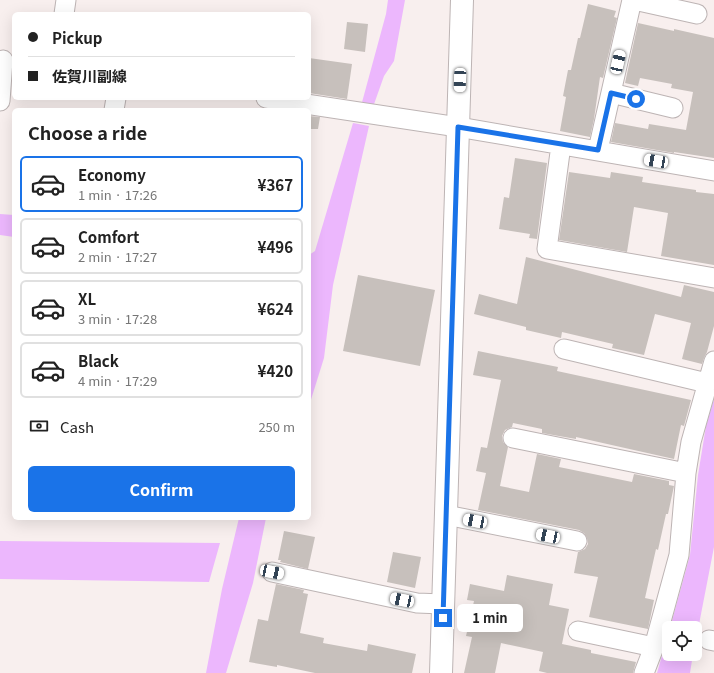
<!DOCTYPE html>
<meta charset="utf-8">
<style>
body{margin:0;font-family:Georgia,"Noto Sans JP",serif;background:#f2f2f2;color:#222;height:100vh;display:flex;flex-direction:column;font-size:15px;white-space:nowrap}
*{box-sizing:border-box;margin:0}
p{font-size:13px;color:#767676}
.icon{flex:none;width:22px;height:22px;fill:none;stroke:currentColor;stroke-width:2;stroke-linecap:round;stroke-linejoin:round}
.map{position:relative;flex:1;overflow:hidden}
.panel{position:absolute;left:12px;top:108px;width:299px;height:412px;display:flex;flex-direction:column;background:#fff;border-radius:6px;box-shadow:0 4px 16px #0002}
.panel>*{flex:none}
.banner{position:absolute;left:12px;top:12px;width:299px;height:88px;border-radius:6px;box-shadow:0 4px 16px #0002;display:grid;align-content:center;height:88px;padding:0 16px;background:#fff}
.fabs{position:absolute;left:662px;top:621px;display:grid;gap:8px}
.fabs a{display:grid;place-items:center;width:40px;height:40px;border-radius:6px;background:#fff;box-shadow:0 4px 16px #0002;font-size:20px}
.end{position:absolute;width:18px;height:18px;margin:-9px;border:5px solid #1a73e8;background:#fff;box-shadow:0 0 0 2px #fff}
.from{border-radius:50%}
.bubble{position:absolute;height:28px;border-radius:6px;background:#fff;box-shadow:0 4px 16px #0002;font-size:13px;font-weight:700;line-height:28px;text-align:center}
.car{position:absolute;width:12px;height:24px;margin:-12px -6px;border-radius:5px;box-shadow:0 0 3px 1px #0007;background:linear-gradient(#fff 24%,#345 0 40%,#fff 0 76%,#345 0 86%,#fff 0)}
.banner b{display:flex;align-items:center;gap:14px;height:38px;font-size:15px}
.banner b+b{border-top:1px solid #e0e0e0}
.banner i{width:10px;height:10px;background:#222}
ul{padding:0;list-style:none}
li{display:flex;align-items:center;gap:12px;height:56px;margin:0 8px 6px;padding:0 8px;border:2px solid #e0e0e0;border-radius:6px}
li div{flex:1}
li b{display:block;font-size:15px}
li em{font-style:normal;font-weight:700}
li.current{border-color:#1a73e8}
li>.icon{width:36px;height:36px;stroke-width:1.5}
h2{padding:0 16px;font-size:18px;line-height:48px}
.pay{display:flex;align-items:center;gap:10px;height:44px;padding:0 16px;font-size:15px}
.pay p{margin-inline-start:auto}
.primary-button{display:flex;gap:8px;margin-top:auto;padding:8px 16px}
.primary-button a{flex:1;height:46px;border-radius:6px;background:#1a73e8;color:#fff;font-size:16px;font-weight:700;line-height:46px;text-align:center}
.map>svg:first-child{display:block}
.water{fill:#ecb7fd}
.building{fill:#c7c0bc}
.lines{fill:none;stroke-linecap:round;stroke-linejoin:round}
.minor-casing{stroke:#bdb4b4;stroke-width:21}
.major-casing{stroke:#bdb4b4;stroke-width:24}
.minor{stroke:#fff;stroke-width:19}
.major{stroke:#fff;stroke-width:22}
.route{stroke:#1a73e8;stroke-width:5}
</style>
<div class="map">
<svg width="714" height="673" viewBox="0 0 714 673">
<rect width="100%" height="100%" fill="#f8efee"/>
<path class="water" d="M388,0H405L394,61L384,76L373,107L361,106L386,14Z
M353,123L369,126L333,285L324,358L309,406V255L315,251Z
M0,214L14,215V237L0,235Z
M714,399V547L695,645V628H670L690,555L698,475L706,426Z
M239,518H266L253,583L226,673H206L222,589Z
M0,541L220,543L209,582L0,579Z
M669,631V654H693L690,673H657Z"/>
<path class="building" d="M588,4L616,11L614,17L617,18L603,78L600,77L594,119L590,137L560,131L566,97L563,96L568,70H571L578,38H580Z
M347,22L368,24L365,52L344,49Z
M638,23L674,31V29L714,38V158L674,152V153L611,142L615,123L648,129L649,124L686,130L693,92L671,88L672,84L640,78L638,86L625,83Z
M309,58L352,64L347,99L309,93Z
M309,116L320,117L318,129H309Z
M515,158L547,163L537,239L529,238L530,234L499,229L504,197L509,198Z
M569,172L610,178L611,172L643,177L642,182L696,190V192L714,194V265L661,256L668,213L634,207L627,252L559,240Z
M526,257L681,297L684,285L714,292V326L707,352L704,358L702,364L682,359L691,323L655,314L644,355L612,348L613,344L562,332L561,338L526,330V327L474,314L479,294L517,304Z
M358,275L435,290L420,366L343,351Z
M478,351L558,367L557,371L691,400L684,426L681,425L674,459L576,437V439L542,433V429L513,423L512,427L505,430L502,436L503,442L508,447L500,486L529,492L537,454L561,459L559,467L632,482L634,474L669,481V485L674,486L668,514H666L658,550L656,549L645,598L654,600L648,629L589,617L598,577L574,573L578,552L585,549L588,544L587,538L584,533L579,530L478,510L486,473L476,471L481,447L487,448L501,380L473,375Z
M284,531L315,537L308,569L280,562L281,560H278Z
M393,552L421,557L415,588L387,582Z
M507,575L553,584L549,605L569,609L562,644L591,650V653L636,662L633,673H547L539,671L543,652L501,643L495,673H464L472,637L466,636L474,601L467,600L470,584L504,591Z
M276,584L304,590L303,593L308,594L300,633L324,638L323,643L367,651L368,644L416,654L412,673H315L277,665V667L249,662L258,619L268,621Z"/>
<g class="lines">
<g class="minor-casing">
<path id="minor" d="M634,0L697,14
M64,14L66,0
M611,93L673,108
M266,98L458,127L714,171
M0,101L3,60
M114,110L116,98
M561,145L547,249L714,278
M598,150L632,0
M564,349L707,383
M513,438L686,473
M446,515L577,541
M272,572L417,603L443,604
M578,631L654,647
M709,640L714,641
M644,673L654,647L679,555L686,473L691,442L714,361"/>
</g>
<g class="major-casing">
<path id="major" d="M441,673L462,0"/>
</g>
<use href="#minor" class="minor"/>
<use href="#major" class="major"/>
</g>
<g class="lines">
<path class="route" d="M443,618L458,127L598,150L611,93L636,99"/>
</g>
</svg>
<div class="fabs">
<a><svg class="icon" aria-label="locate" viewBox="0 0 24 24"><circle cx="12" cy="12" r="6"/><path d="M12 2v4M12 18v4M2 12h4M18 12h4"/></svg></a>
</div>
<i class="end from" style="left:636px;top:99px"></i>
<i class="end" style="left:443px;top:618px"></i>
<div class="bubble" style="left:457px;top:604px;width:66px">1 min</div>
<i class="car" style="left:618px;top:62px;rotate:13deg"></i>
<i class="car" style="left:460px;top:80px;rotate:182deg"></i>
<i class="car" style="left:656px;top:161px;rotate:280deg"></i>
<i class="car" style="left:475px;top:521px;rotate:281deg"></i>
<i class="car" style="left:548px;top:536px;rotate:282deg"></i>
<i class="car" style="left:272px;top:572px;rotate:102deg"></i>
<i class="car" style="left:402px;top:600px;rotate:282deg"></i>
<div class="banner">
<b><i class="from"></i>Pickup</b>
<b><i></i>佐賀川副線</b>
</div>
<section class="panel">
<h2>Choose a ride</h2>
<ul>
<li class="current"><svg class="icon" aria-label="car" viewBox="0 0 24 24"><path d="M5 17H2v-5l4-1 3-4h7l3 4 3 1v5h-3M9 17h6M6 11h13"/><circle cx="7" cy="17" r="2"/><circle cx="17" cy="17" r="2"/></svg><div><b>Economy</b><p>1 min · 17:26</p></div><em>¥367</em></li>
<li><svg class="icon" aria-label="car" viewBox="0 0 24 24"><path d="M5 17H2v-5l4-1 3-4h7l3 4 3 1v5h-3M9 17h6M6 11h13"/><circle cx="7" cy="17" r="2"/><circle cx="17" cy="17" r="2"/></svg><div><b>Comfort</b><p>2 min · 17:27</p></div><em>¥496</em></li>
<li><svg class="icon" aria-label="car" viewBox="0 0 24 24"><path d="M5 17H2v-5l4-1 3-4h7l3 4 3 1v5h-3M9 17h6M6 11h13"/><circle cx="7" cy="17" r="2"/><circle cx="17" cy="17" r="2"/></svg><div><b>XL</b><p>3 min · 17:28</p></div><em>¥624</em></li>
<li><svg class="icon" aria-label="car" viewBox="0 0 24 24"><path d="M5 17H2v-5l4-1 3-4h7l3 4 3 1v5h-3M9 17h6M6 11h13"/><circle cx="7" cy="17" r="2"/><circle cx="17" cy="17" r="2"/></svg><div><b>Black</b><p>4 min · 17:29</p></div><em>¥420</em></li>
</ul>
<div class="pay"><svg class="icon" aria-label="cash" viewBox="0 0 24 24"><path d="M3 7h18v10H3z"/><circle cx="12" cy="12" r="2"/></svg>Cash<p>250 m</p></div>
<div class="primary-button"><a>Confirm</a></div>
</section>
</div>
